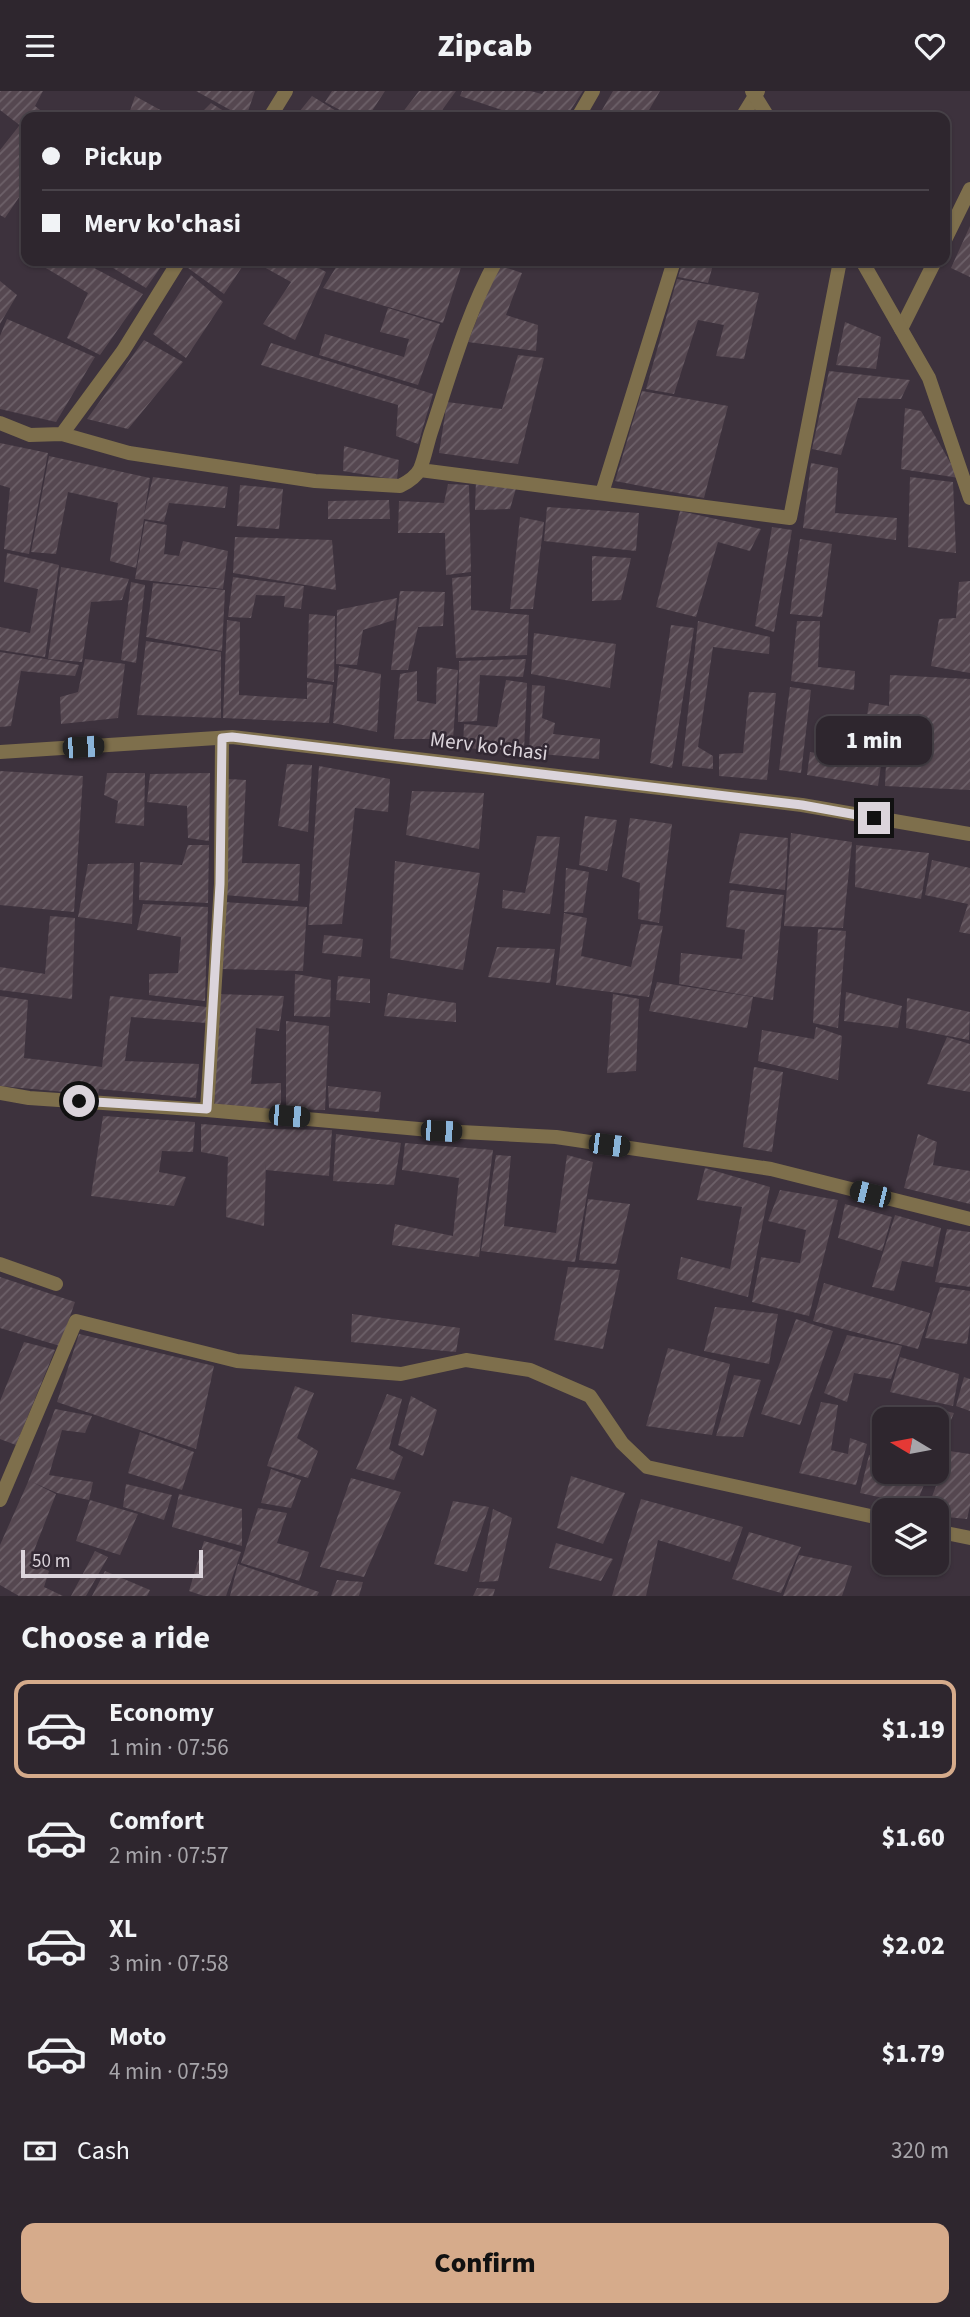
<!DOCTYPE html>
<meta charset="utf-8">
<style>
body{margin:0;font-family:"Source Sans 3",sans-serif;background:#362e36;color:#f1f3f6;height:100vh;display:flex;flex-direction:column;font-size:26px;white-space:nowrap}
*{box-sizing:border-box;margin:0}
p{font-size:23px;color:#a7a5aa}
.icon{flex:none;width:38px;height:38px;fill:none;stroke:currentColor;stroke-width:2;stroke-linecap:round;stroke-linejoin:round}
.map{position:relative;height:1505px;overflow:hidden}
.panel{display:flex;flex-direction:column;background:#2e262e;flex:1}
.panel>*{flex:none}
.hud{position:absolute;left:21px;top:21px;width:929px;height:154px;border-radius:14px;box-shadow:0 2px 5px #0004,0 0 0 2px #49434a;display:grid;align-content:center;height:154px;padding:0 21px;background:#2e262e}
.needle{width:46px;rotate:280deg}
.fabs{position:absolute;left:872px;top:1316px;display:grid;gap:14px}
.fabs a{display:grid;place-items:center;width:77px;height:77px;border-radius:14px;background:#2e262e;box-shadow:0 2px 5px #0004,0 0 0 2px #49434a;font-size:35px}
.scale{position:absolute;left:21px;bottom:18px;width:182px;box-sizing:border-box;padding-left:7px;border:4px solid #dbd4db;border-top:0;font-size:19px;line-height:24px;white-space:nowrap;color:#dbd4db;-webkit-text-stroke:5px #322833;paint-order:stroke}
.end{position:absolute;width:32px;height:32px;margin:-16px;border:9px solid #dbd4db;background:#111;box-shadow:0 0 0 4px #111}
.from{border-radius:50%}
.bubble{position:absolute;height:49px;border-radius:14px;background:#2e262e;box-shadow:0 2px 5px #0004,0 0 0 2px #49434a;font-size:23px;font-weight:800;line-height:49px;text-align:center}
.car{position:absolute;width:21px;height:42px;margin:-21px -10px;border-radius:9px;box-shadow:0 0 5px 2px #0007;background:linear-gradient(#222 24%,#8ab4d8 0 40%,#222 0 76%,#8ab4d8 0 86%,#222 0)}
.hud b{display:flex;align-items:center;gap:24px;height:66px;font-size:26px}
.hud b+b{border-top:2px solid #49434a}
.hud i{width:18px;height:18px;background:#f1f3f6}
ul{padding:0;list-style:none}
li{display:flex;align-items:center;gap:21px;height:98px;margin:0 14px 10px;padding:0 7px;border:4px solid transparent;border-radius:14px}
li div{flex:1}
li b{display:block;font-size:26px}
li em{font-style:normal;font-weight:800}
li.on{border-color:#d6ab8b}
li>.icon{width:63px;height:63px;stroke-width:1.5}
h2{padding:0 21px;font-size:32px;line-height:84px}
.pay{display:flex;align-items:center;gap:18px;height:77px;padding:0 21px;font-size:26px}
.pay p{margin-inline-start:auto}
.action{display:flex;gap:14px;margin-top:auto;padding:14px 21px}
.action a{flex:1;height:80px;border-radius:14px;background:#d6ab8b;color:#111;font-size:28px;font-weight:800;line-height:80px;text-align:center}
header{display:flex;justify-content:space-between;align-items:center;height:91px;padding:0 21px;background:#2e262e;font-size:32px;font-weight:800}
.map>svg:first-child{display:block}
.building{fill:url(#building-hatch)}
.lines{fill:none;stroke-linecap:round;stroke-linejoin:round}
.service{stroke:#7e6f4c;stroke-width:14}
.minor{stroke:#7e6f4c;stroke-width:14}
.tertiary{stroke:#7e6f4c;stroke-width:14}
.route{stroke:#dbd4db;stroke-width:9}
.labels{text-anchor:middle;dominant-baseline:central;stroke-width:5;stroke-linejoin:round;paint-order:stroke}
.street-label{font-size:21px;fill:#dbd4db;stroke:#322833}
</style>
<header><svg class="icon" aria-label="menu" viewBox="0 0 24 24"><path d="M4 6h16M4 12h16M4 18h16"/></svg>Zipcab<svg class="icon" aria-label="heart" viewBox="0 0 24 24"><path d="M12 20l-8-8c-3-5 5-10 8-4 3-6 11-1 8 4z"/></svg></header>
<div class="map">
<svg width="970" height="1505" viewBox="0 0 970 1505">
<defs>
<pattern id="building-hatch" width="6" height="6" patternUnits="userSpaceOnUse" patternTransform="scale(1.75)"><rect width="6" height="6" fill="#554750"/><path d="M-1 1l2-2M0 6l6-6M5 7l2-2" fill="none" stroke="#6d6169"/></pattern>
</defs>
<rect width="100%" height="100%" fill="#3d323d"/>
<path class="building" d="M0,0H43L35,15L49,26H26V39L0,19Z
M196,0H255L246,26H243Z
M332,0H385L368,26H353L325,11Z
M419,0H456L437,26H399Z
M462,0H530L542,3L544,0H583L566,26H523L460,5Z
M613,0H660L645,26H598Z
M135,5L173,26H128Z
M312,5L346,26H295Z
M211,12L233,26H197Z
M19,35L26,41V96L5,127L0,124V59Z
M970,135V186L951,177Z
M34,170H81L143,203L100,264L67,247L88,202Z
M118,170H165L146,197L113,177Z
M192,170H246L224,203L188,177Z
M253,170H306L326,181L295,249L263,233L291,191Z
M315,170H332L328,177Z
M340,170H463L443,232L323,197Z
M472,170H492L488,177Z
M683,170H714L708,192L678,186Z
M498,174L522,182L506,224L538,234L536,260L468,251Z
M191,184L223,211L186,267L153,243Z
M677,188L759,202L744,268L716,265L724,234L698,229L674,303L646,298Z
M0,190L17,204L0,233Z
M388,217L440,233L418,294L319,264L325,243L404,266L409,248L380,241Z
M7,228L95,266L56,331L0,318V245Z
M845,231L881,246L876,278L836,274Z
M144,249L183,271L128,338L87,328Z
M271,252L433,303L418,353L396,345L398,314L261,274Z
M518,264L544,267L518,373L439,362L447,311L502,318Z
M829,280L910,289L901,308L858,307L841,364L812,358Z
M642,300L728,315L704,407L615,390Z
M905,317L921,320L959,387L901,378Z
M0,352L48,362L29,463L4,458L10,397L0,394Z
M344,355L399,369L397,389L343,380Z
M49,365L150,387L144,424L153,386L228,396L225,417L169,412L164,431L144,428L136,477L110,470L118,412L68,401L56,463L31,461Z
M811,372L838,377L835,422L897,427L896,449L803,437Z
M910,386L953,391L956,462L908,456Z
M476,388L517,394L510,418L475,419Z
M448,393L469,394L471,481L446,484L445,442H398L399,410L444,412Z
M240,394L283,398L279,438L237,435Z
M389,409L390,428H328V410Z
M547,416L639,422L636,460L544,450Z
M680,420L761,438L750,460L718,451L696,526L656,516Z
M520,426L544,431L533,518H510Z
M145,430L167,434L164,463L179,465L183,450L228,460L223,498L135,488Z
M772,436L792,439L774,541L755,535Z
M235,446L332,449L336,499L233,482Z
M800,448L832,453L822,526L790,523Z
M7,462L59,474L45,566L0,559V536L30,542L38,498L4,491Z
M592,465L631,467L621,509L592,510Z
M61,476L129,488L122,509L91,511L82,571L48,568Z
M471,485V519L529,524L527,564L456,567L452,487Z
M233,486L304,495L301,518L284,516L285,505L256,504L251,527L228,526Z
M970,490V582L931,575L939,528L956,527L959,491Z
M131,491L145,494L136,572L121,569Z
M153,492L225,499L222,560L146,546Z
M400,500L445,501L443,535L418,536L408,579H391Z
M397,507L394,529L363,539L357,574L336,573L337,519Z
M309,523L335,525L334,591L307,587Z
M227,529L240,531L239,604L307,608V591L333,594L329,632L223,627Z
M698,530L770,546L769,563L713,556L698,656L713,665V678L682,675Z
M797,530H820L818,576L855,580L854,599L791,590Z
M671,534L694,537L672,677L650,672Z
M534,542L616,553L610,597L531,583Z
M146,550L221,561V627L137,624Z
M0,561L45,568L79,574L75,585L21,580L11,635L0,636Z
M85,568L125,573L118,627L61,633L60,606L78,601Z
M526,568L523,586L480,584L477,630L458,631L459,570Z
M339,575L381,583L377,641L333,632Z
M437,576L458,579L453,648H394L400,583L417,580V610L436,613Z
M890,584L970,588V699L885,695L888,626L878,695L807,684L810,661L860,669L869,612L889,615Z
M506,589L527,592L524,660L463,657L464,633L497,636Z
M532,594L545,595L542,627L555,632L553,643L600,648L599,668L529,662Z
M790,596L811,599L801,682L779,679Z
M749,601L776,602L767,689L719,685V663L743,662Z
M287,673L312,674L308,741L278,735Z
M319,675L390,688L388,721L355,717L342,833L308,834Z
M0,680L83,685L74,821L0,814Z
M107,682H145L144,735L115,732L118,710L104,704Z
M210,682L209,750L188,747L187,715L147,711L150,683Z
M228,688L246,689L242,772L300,773L298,810L224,804Z
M412,700L484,702L479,758L406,744Z
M585,725L617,729L607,780L579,774Z
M630,727L672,733L659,832L638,828L640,792L622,786Z
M740,742L788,747L785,799L729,792Z
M791,742L852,751L843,837L784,835Z
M537,745L560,746L550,823L502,817L503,799L525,802Z
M188,754H209L208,812L139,809L140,771L182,774Z
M856,754L929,762L921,808L855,796Z
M932,769L970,777V843L959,841L968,813L925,804Z
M395,770L480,782L463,879L390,867Z
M134,772L132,833L78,826L88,773Z
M566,777L589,781L583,822L564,821Z
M730,799L784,804L773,909L679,893L681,862L742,868L745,839L726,836Z
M223,811L307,816L303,880L222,878Z
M143,813L208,816L205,910L149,904V883L178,882L181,846L137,839Z
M564,822L587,827L581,865L631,876L641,833L663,835L649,906L556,894Z
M50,825L75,827L72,908L0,899V876L45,883Z
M818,838L846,840L838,937L813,932Z
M324,844L363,848L361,866L322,862Z
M497,856L555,858L550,892L488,886Z
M295,883L331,889L330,926L294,925Z
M338,885L370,888V912L336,909Z
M657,891L753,906L747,937L649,920Z
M846,901L902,915L898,937L844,930Z
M388,902L456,912V931L384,925Z
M216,903L284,905L279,940L256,937L251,993L281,992V1019L215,1015Z
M613,903L639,908L636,980L607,982Z
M0,905L28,909L24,967L102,976L110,905L207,916L206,932L131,926L125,970L199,973L196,1007L99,998L98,1004L0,995Z
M907,907L970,921L969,949L906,937Z
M286,930L329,935L325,1019L286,1018Z
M816,936L842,945L838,989L758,970L762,939L814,948Z
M947,946L970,953V1001L927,993Z
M754,976L783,981L772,1061L743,1056Z
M328,995L381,1001L379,1021L329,1017Z
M103,1025L195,1031L193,1061L162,1060L159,1081L186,1086L174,1115L91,1105Z
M201,1033L267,1038L332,1039L329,1085L266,1079V1072L264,1135L226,1126L228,1066L201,1061Z
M336,1043L401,1052L394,1094L333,1090Z
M918,1043L937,1051L933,1074L970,1080V1113L904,1097Z
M405,1052L493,1059L479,1166L392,1154L395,1133L453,1145L459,1087L402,1079Z
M496,1064L511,1065L504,1135L556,1142L567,1064L593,1071L575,1171L481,1160Z
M705,1077L770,1096L748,1206L677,1188L681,1166L730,1178L742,1116L697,1109Z
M780,1099L838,1109L809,1225L752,1211L761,1166L800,1172L806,1139L768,1130Z
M588,1108L630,1113L616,1173L579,1169Z
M845,1113L892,1126L882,1160L838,1147Z
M895,1124L941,1137L933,1176L902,1170L894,1200L872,1196Z
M947,1138L970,1141V1196L935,1191Z
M568,1176L620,1179L603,1258L554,1249Z
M0,1186L75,1211L60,1255L0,1237Z
M824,1192L930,1222L918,1258L813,1230Z
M940,1196L970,1200V1233L967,1253L925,1247Z
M715,1216L778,1223L769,1273L704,1260Z
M352,1223L460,1237L456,1261L351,1251Z
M796,1228L833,1240L800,1334L761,1323Z
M79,1243L214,1275L196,1358L57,1311Z
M847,1244L902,1255L891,1288L854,1282L847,1311L824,1302Z
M24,1251L55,1259L16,1354L0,1348V1310Z
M668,1257L730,1273L712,1344L646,1335Z
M900,1266L959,1283L953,1315L890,1301Z
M734,1284L761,1289L743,1346L716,1345Z
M964,1286L970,1288V1320L956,1315Z
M295,1295L314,1302L297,1347L318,1360L308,1387L267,1375Z
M387,1303L402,1308L389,1358L403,1366L394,1389L356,1378Z
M411,1305L437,1319L423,1365L398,1354Z
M821,1311L838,1314L831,1359L848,1363L850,1347L867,1353L856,1394L799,1382Z
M923,1315L954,1322L936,1364V1328H920Z
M55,1318L92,1325L85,1342L62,1339L49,1384L93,1391L89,1409L57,1402L32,1391L56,1403L30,1470L49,1480L44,1496L63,1505H19L0,1494V1454L28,1391Z
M140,1341L194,1361L182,1399L128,1382Z
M949,1360L970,1363V1415L967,1428L936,1425V1419H927Z
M869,1364L884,1365V1381H929L916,1414L860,1402Z
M271,1378L301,1389L291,1417L261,1412Z
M571,1385L625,1402L603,1453L557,1437Z
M351,1387L401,1401L364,1486L320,1476Z
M126,1393L172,1404L164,1429L123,1416Z
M179,1403L242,1418V1455L172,1436Z
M641,1408L743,1436L730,1471L658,1449L646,1505H612Z
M90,1409L138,1423L120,1464L76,1450Z
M453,1410L489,1416L467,1481L434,1473Z
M258,1417L287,1422L277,1452L309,1461L299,1490L241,1472Z
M493,1418L512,1427L498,1490L479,1491Z
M749,1441L801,1456L781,1502L732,1488Z
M204,1450L241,1461L226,1505H204L189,1500Z
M556,1452L613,1468L601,1490L549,1477Z
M95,1460L108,1466L86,1505H71Z
M799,1464L852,1475L842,1505H783Z
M238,1473L319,1501L317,1505H230Z
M105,1480L150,1499L147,1505H92Z
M337,1489L363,1491L359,1505H331Z
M477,1497L495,1498L493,1505H473Z"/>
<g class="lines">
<path class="service" d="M945,149L970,98
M901,238L935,170"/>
<path class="minor" d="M270,26L286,0
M578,26L593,0
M742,26L758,0
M0,332L30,344L62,343L129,362L315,390L400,395C408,391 416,386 420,378C425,366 427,353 431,341C450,284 467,222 496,170
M62,343L123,260L179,170
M420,379L790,427L840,170
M602,402L674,170
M0,1002L29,1007L207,1019L441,1040L556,1046L771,1078L970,1128
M207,1019L221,793L222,647
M0,1173L56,1193
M0,1409L76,1230L237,1270L401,1283L466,1269L530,1279L590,1305L622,1352L647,1376L884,1428
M936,1440L970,1447"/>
<path class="tertiary" d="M752,0L768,26
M862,170L929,287L970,407
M0,661L232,646L802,714L970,743"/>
</g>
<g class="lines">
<path class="route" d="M79,1010L207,1018L220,793L222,647L232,646L802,714L874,727"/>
</g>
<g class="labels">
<g class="street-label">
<text transform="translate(489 655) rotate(7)">Merv ko'chasi</text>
</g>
</g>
</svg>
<div class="fabs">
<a><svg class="needle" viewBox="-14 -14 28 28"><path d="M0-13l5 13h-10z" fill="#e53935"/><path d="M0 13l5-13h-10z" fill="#a7a5aa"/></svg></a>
<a><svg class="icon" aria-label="layers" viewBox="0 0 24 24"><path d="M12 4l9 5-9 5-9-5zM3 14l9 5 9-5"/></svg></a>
</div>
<div class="scale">50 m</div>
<i class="end from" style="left:79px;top:1010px"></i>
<i class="end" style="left:874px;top:727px"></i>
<div class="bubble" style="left:816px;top:625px;width:116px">1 min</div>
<i class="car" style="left:83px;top:656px;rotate:86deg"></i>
<i class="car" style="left:289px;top:1025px;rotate:95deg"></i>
<i class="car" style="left:441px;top:1040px;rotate:93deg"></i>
<i class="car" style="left:609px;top:1054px;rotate:97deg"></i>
<i class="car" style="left:870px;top:1103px;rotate:284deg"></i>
<div class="hud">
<b><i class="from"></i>Pickup</b>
<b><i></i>Merv ko'chasi</b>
</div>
</div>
<section class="panel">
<h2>Choose a ride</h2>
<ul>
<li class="on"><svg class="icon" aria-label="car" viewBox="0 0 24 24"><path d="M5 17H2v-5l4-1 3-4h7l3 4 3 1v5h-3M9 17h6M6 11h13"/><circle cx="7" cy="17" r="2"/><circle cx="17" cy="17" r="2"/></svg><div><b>Economy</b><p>1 min · 07:56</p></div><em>$1.19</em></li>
<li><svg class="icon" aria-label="car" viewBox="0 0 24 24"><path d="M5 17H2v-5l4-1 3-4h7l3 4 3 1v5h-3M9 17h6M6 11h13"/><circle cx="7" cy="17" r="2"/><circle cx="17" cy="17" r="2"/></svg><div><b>Comfort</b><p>2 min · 07:57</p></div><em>$1.60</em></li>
<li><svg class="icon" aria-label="car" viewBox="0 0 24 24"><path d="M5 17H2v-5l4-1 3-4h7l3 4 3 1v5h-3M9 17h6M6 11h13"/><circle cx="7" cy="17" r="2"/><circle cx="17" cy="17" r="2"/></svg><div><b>XL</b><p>3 min · 07:58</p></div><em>$2.02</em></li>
<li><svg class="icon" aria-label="car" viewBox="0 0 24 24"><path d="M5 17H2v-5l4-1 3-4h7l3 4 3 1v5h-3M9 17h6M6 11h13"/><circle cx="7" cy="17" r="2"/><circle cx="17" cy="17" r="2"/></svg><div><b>Moto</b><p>4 min · 07:59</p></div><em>$1.79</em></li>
</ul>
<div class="pay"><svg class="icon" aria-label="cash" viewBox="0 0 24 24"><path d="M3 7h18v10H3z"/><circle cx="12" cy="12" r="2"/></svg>Cash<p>320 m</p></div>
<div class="action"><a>Confirm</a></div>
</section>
